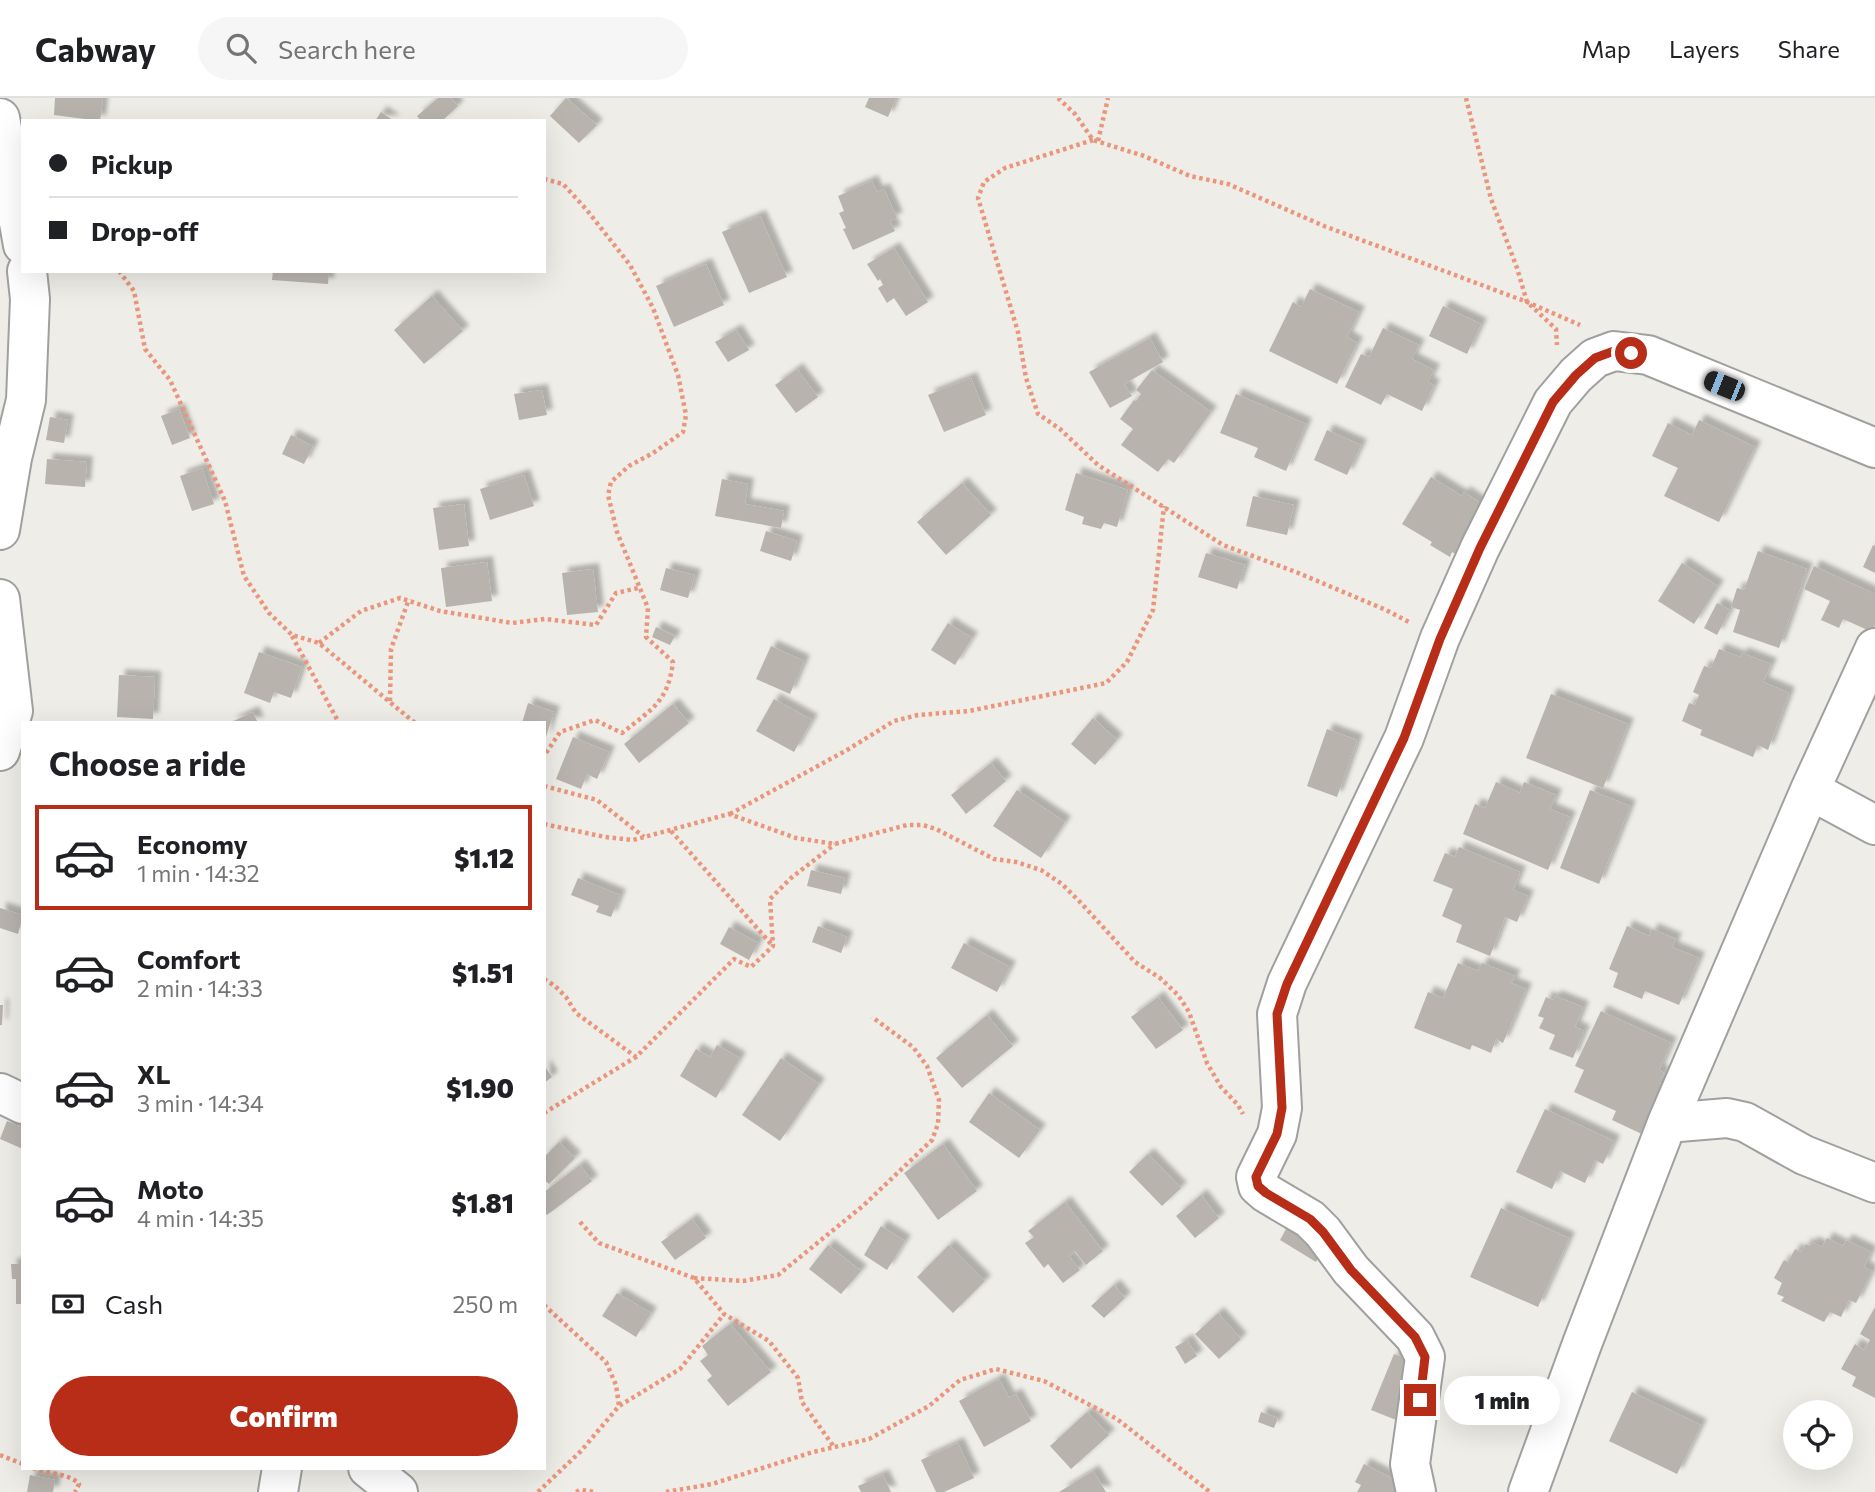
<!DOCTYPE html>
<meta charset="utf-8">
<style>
body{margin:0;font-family:Commissioner,sans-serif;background:#f6f6f6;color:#202124;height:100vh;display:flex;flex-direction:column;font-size:26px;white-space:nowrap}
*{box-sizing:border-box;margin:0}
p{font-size:23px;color:#757577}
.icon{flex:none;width:38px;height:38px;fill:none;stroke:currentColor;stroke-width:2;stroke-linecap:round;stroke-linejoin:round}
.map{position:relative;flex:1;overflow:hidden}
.details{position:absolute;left:21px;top:623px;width:525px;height:749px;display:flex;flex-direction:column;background:#fff;border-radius:0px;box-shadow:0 7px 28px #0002}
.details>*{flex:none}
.top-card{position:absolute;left:21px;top:21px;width:525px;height:154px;border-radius:0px;box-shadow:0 7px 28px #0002;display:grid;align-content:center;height:154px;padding:0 28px;background:#fff}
.controls{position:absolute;left:1783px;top:1302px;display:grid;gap:14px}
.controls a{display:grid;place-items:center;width:70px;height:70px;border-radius:50%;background:#fff;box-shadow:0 7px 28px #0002;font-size:35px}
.end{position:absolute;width:32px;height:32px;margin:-16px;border:9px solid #b72d17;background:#fff;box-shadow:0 0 0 4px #fff}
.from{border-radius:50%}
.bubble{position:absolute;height:49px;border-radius:24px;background:#fff;box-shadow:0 7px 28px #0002;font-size:23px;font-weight:800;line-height:49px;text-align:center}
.car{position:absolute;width:21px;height:42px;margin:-21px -10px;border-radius:9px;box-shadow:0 0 5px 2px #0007;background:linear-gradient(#222 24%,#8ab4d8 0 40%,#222 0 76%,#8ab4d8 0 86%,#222 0)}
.top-card b{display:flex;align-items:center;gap:24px;height:66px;font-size:26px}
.top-card b+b{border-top:2px solid #e0e0e0}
.top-card i{width:18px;height:18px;background:#202124}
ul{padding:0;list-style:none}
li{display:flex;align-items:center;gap:21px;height:105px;margin:0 14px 10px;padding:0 14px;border:4px solid transparent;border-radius:0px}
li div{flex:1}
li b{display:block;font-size:26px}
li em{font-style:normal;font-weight:800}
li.on{border-color:#b72d17}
li>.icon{width:63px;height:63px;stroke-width:1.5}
h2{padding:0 28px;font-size:32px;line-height:84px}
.pay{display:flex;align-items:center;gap:18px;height:77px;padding:0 28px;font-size:26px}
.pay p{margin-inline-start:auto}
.button{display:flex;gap:14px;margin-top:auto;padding:14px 28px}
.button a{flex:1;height:80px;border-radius:42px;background:#b72d17;color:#fff;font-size:28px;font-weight:800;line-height:80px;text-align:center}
header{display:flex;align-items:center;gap:42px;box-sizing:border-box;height:98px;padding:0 35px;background:#fff;border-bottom:2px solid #e0e0e0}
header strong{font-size:33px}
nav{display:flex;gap:38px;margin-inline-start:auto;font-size:24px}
.search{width:490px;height:63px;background:#f6f6f6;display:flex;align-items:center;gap:18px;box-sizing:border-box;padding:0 24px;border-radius:38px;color:#757577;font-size:26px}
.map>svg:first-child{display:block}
.building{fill:#b8b3ad;filter:url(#shadow)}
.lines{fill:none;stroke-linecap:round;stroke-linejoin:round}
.minor-casing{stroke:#a0a0a0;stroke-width:42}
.path{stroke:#ea967d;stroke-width:4.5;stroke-dasharray:3.5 3.5;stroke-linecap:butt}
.minor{stroke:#fff;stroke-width:38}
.route{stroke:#b72d17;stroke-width:9}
</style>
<header>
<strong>Cabway</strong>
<div class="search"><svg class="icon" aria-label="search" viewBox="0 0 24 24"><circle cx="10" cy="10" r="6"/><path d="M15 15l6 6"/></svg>Search here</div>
<nav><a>Map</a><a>Layers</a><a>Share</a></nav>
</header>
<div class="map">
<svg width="1875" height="1394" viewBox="0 0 1875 1394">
<defs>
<filter id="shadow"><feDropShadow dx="6" dy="-6" stdDeviation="2" flood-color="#0004"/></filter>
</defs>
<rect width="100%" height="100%" fill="#efede7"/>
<path class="building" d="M55,0H103L100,23L54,17Z
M438,0H451L458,8L442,23H421L417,18Z
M566,0L597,27L579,45L550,18Z
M869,0H896L888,19L865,9Z
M381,14L394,23H375Z
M872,83L877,94L884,91L897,120L890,123L895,133L853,152L843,131L846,130L839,115L844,113L838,98Z
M760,118L787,179L749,195L722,134Z
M894,150L928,204L906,218L894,200L887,205L878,190L883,187L880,181L878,183L867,166Z
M706,166L724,207L674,229L656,188Z
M273,173H329L328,186L272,182Z
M1310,191L1359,214L1347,239L1357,245L1337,286L1269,253L1293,204L1301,209Z
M432,198L463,233L424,266L394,232Z
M1443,208L1481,226L1467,256L1429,238Z
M1383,230L1419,247L1412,261L1434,272L1428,284L1434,287L1422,313L1387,296L1381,307L1345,289L1361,256L1369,259Z
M736,232L749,252L728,264L715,244Z
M1150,240L1163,264L1124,286L1132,298L1110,310L1089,274Z
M797,271L818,299L796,315L775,287Z
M1152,272L1211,314L1174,365L1168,361L1158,374L1121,347L1133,331L1120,321L1134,302L1136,303L1141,296L1136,292Z
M971,280L986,317L944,334L928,297Z
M542,292L547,317L519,322L514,296Z
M1236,296L1306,326L1286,373L1254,359L1258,350L1220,335Z
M179,311L190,340L172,347L161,318Z
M50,319L68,322L64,345L46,342Z
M1699,322L1755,349L1719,424L1664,398L1678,370L1652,358L1668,325L1692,337Z
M1327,332L1361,347L1347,377L1314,362Z
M291,337L313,348L304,366L282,356Z
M47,361L87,364L85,389L45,386Z
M202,370L214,406L192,413L180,378Z
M1076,375L1128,392L1117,429L1104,425L1101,431L1082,426L1084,419L1065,412Z
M524,377L534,408L490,422L480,391Z
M1431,379L1462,398L1464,394L1482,406L1466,462L1452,454L1450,459L1430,447L1432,444L1402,426Z
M722,381L748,386L745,406L784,413L781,430L715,418Z
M962,385L991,417L946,457L917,424Z
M1253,398L1294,407L1287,437L1246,428Z
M464,406L469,448L439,452L433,410Z
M766,433L797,443L791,463L760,453Z
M1873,447L1875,448V475L1863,469Z
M1758,453L1807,471L1779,550L1733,534L1740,512L1731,509L1737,490L1744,492Z
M1206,455L1245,467L1237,491L1198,479Z
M487,464L492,503L446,509L441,470Z
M1682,465L1718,488L1694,526L1658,503Z
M1814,468L1875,496V527L1872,534L1843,521L1839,530L1821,522L1830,503L1804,491Z
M666,470L695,477L688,500L660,492Z
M593,471L598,514L567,517L562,475Z
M1717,505L1730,512L1717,537L1704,530Z
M948,525L972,540L955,567L931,552Z
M656,529L675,538L670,547L652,539Z
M771,548L804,563L790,596L756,581Z
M1719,551L1740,559L1742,555L1771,566L1763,584L1789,595L1768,652L1758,647L1753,659L1700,637L1702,632L1682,623L1689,605L1695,607L1699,597L1693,594L1704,568L1711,570Z
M259,554L302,569L291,600L274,594L270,605L244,595Z
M119,577L155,579L153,621L117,619Z
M1551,596L1628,626L1603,690L1526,660Z
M774,601L812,622L794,654L756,633Z
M528,605L554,614L545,642L544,625H522Z
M673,606L689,625L639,665L624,646Z
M253,614L258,625H229Z
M1093,620L1117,642L1095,667L1071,646Z
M1327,631L1357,642L1337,699L1307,688Z
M573,639L609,654L597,681L587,676L581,691L556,681Z
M991,665L1006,683L966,716L951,697Z
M1496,684L1520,695L1524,684L1556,697L1550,711L1570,719L1548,772L1463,736L1475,706L1485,710Z
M1017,692L1065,724L1041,760L993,728Z
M1590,692L1630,708L1599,786L1560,770Z
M1459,749L1520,774L1513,792L1528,798L1517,824L1505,819L1490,858L1456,844L1462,827L1442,818L1453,791L1433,783L1445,755L1455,759Z
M811,772L845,780L841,796L807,788Z
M578,780L620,797L611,819L596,814L599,808L571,797Z
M0,810L23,817L18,836L0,830Z
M818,828L847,839L841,855L812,844Z
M1627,828L1649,838L1652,831L1676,841L1672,849L1699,860L1679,907L1645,893L1642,901L1613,889L1618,875L1609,871Z
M729,829L758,845L749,862L720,846Z
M964,845L1010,869L997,894L951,870Z
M1458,865L1478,873L1482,865L1515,878L1511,885L1526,891L1503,945L1496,941L1491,955L1472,947L1470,952L1414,930L1428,894L1443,900Z
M1555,898L1583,909L1575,929L1584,933L1573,960L1549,951L1555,937L1539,930L1544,920L1538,918L1546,899L1553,902Z
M1158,899L1183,932L1156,951L1131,919Z
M0,907H3L2,927H0Z
M1601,913L1671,945L1659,972L1664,975L1659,985L1669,990L1646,1038L1612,1022L1616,1013L1574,994L1584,972L1575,968Z
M987,917L1013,948L962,990L936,960Z
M717,947L740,960L716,1000L680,978L696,951L710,959Z
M781,960L819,986L780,1043L742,1017Z
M544,967L552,979L544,985Z
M989,995L1040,1032L1019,1060L969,1024Z
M1545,1011L1614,1043L1603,1066L1595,1062L1585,1085L1560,1073L1552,1091L1516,1074Z
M7,1023L23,1030V1051L0,1041Z
M559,1044L575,1060L549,1086L544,1082V1059Z
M943,1046L977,1093L938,1122L904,1075Z
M1148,1056L1181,1090L1162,1108L1129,1074Z
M580,1067L592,1083L547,1117L544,1113V1094Z
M1201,1097L1219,1120L1195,1140L1176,1118Z
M1065,1104L1103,1153L1086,1167L1075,1153L1069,1158L1080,1172L1063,1185L1048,1166L1044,1170L1025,1145L1034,1139L1028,1133Z
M1501,1110L1569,1140L1538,1209L1470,1179Z
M692,1121L706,1140L675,1162L661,1144Z
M1291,1122L1327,1144L1316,1164L1280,1142Z
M881,1128L905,1143L887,1172L864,1157Z
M1827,1140L1843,1148L1846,1142L1871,1154L1864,1169L1872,1173L1856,1205L1849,1202L1841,1219L1830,1214L1824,1224L1781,1203L1784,1199L1777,1196L1782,1185L1774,1180L1784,1162L1788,1164L1795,1151L1801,1154L1806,1146L1810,1148L1812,1144L1822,1149Z
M828,1147L861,1173L841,1196L809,1171Z
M949,1147L985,1183L953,1215L917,1179Z
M11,1166H23V1206H16V1181H12Z
M1114,1187L1125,1200L1104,1220L1091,1208Z
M617,1195L651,1215L636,1239L602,1218Z
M1875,1209V1300L1852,1288L1856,1279L1841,1271L1855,1246L1864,1252L1870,1242L1860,1236Z
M1218,1215L1241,1241L1219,1261L1195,1236Z
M730,1226L771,1274L728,1308L707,1282L712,1278L700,1263L708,1257L702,1248Z
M1187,1242L1197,1258L1185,1266L1175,1249Z
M1394,1256L1433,1271L1411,1328L1371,1312Z
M999,1281L1009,1300L1016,1296L1031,1323L984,1349L959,1303Z
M1632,1294L1701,1327L1677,1376L1609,1343Z
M1087,1314L1109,1337L1071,1371L1050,1348Z
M1261,1314L1278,1320L1274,1330L1258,1324Z
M958,1345L974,1380L944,1394H936L921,1362Z
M1364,1366L1409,1389L1407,1394H1357L1361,1387L1355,1384Z
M1093,1373L1106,1394H1059Z
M30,1377L55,1382L53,1394H27Z
M883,1377L891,1394H861L858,1388Z"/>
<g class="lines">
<g class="minor-casing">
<path id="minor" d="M0,20L23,147
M0,432L12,360L26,302L30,201L27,173
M0,501L13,613L0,653
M1810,692L1875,727
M0,995L23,1006
M1667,1025L1727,1020L1745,1024L1804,1057L1875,1085
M368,1370L398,1394
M278,1394L282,1370
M1416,1394L1410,1366L1425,1259L1415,1239L1351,1172L1323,1134L1310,1121L1266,1095L1258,1088L1256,1079L1277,1036L1282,1010L1277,916L1287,885L1404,640L1440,540L1480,450L1553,304L1576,277L1595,260L1614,253L1648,257L1875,350
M1528,1394L1582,1246L1667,1025L1810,692L1875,550"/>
</g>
<path class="path" d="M1058,0L1075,16L1093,42L1144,58L1190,78L1228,86L1324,128L1527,204L1580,227
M1466,0L1491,101L1517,170L1527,204L1556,231L1557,247
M1093,42L1005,70L984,84L978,100L1018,234L1026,280L1038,316L1060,331L1098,367L1223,447L1296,474L1386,512L1409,524
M1098,43L1108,0
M544,81L563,86L586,111L630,167L653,210L678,277L686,317L683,334L653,355L629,368L611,384L608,397L617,434L648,510L646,539L673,564C668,604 652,611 622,635L595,622L560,634L544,658
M119,173L134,193L145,251L170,282L225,403L244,478L269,515L292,537L319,545L415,625
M292,538L339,625
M319,545L361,513L400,500L440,513L512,525L545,521L596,527L616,495L638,490
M390,603L391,551L409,501
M544,688L597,702L644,739
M730,716L847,652L894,623L918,617L969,613L1106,585L1127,564L1153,512L1164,408
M544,726L605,739L633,742L729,716L796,740L835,746L907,727H923L936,731L994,761L1016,764L1041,772L1062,786L1081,805L1135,864L1160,880L1178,897L1189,914L1207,965L1221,989L1238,1007L1243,1016
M671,733L772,847
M544,881L555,888L566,899L576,915L636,959
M544,1015L636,959L734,861L751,869L773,848L770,801L791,780L835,746
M580,1124L599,1145L694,1180L724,1216L769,1243L798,1280L802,1304L834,1349
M694,1180L743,1183L778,1177L864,1107L932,1042L938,1026L939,1002L927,968L913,949L872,919
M544,1207L606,1264L616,1287L619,1308
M0,1357L23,1366
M33,1370C47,1376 69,1375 79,1386L75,1394
M538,1394L581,1353L619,1308L680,1271L724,1216
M576,1394L581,1392L594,1394
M666,1394L712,1386L813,1354L869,1341L929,1308L960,1282L996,1271L1044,1283L1117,1321L1210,1394"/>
<use href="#minor" class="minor"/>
</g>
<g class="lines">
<path class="route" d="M1420,1302L1425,1259L1415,1239L1351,1172L1323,1134L1310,1121L1266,1095L1258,1088L1256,1079L1277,1036L1282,1010L1277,916L1287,886L1404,640L1440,541L1480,450L1553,304L1576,277L1595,260L1614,253L1631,255"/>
</g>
</svg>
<div class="controls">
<a><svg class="icon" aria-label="locate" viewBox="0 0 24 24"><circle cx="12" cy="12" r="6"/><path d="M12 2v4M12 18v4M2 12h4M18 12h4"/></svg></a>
</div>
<i class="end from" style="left:1631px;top:255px"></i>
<i class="end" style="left:1420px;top:1302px"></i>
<div class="bubble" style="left:1444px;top:1278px;width:116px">1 min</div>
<i class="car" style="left:1724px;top:288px;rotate:292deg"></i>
<div class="top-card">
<b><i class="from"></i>Pickup</b>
<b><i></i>Drop-off</b>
</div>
<section class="details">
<h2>Choose a ride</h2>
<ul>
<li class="on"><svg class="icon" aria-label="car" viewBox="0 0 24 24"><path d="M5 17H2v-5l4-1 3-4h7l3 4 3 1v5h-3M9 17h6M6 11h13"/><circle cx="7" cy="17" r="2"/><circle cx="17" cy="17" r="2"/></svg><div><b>Economy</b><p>1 min · 14:32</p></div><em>$1.12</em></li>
<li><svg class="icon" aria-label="car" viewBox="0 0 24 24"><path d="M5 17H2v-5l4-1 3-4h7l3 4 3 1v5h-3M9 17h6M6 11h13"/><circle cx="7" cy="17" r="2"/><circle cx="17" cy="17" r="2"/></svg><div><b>Comfort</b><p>2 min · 14:33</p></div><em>$1.51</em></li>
<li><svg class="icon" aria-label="car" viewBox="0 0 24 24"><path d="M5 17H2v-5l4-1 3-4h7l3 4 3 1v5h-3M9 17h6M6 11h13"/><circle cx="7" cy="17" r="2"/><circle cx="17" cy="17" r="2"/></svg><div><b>XL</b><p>3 min · 14:34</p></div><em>$1.90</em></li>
<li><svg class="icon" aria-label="car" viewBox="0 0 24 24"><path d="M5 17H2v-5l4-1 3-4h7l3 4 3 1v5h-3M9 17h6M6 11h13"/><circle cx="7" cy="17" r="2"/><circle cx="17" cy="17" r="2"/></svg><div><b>Moto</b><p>4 min · 14:35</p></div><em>$1.81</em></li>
</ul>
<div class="pay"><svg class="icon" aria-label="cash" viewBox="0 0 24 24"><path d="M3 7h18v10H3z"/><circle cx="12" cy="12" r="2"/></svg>Cash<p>250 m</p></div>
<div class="button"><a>Confirm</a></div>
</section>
</div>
